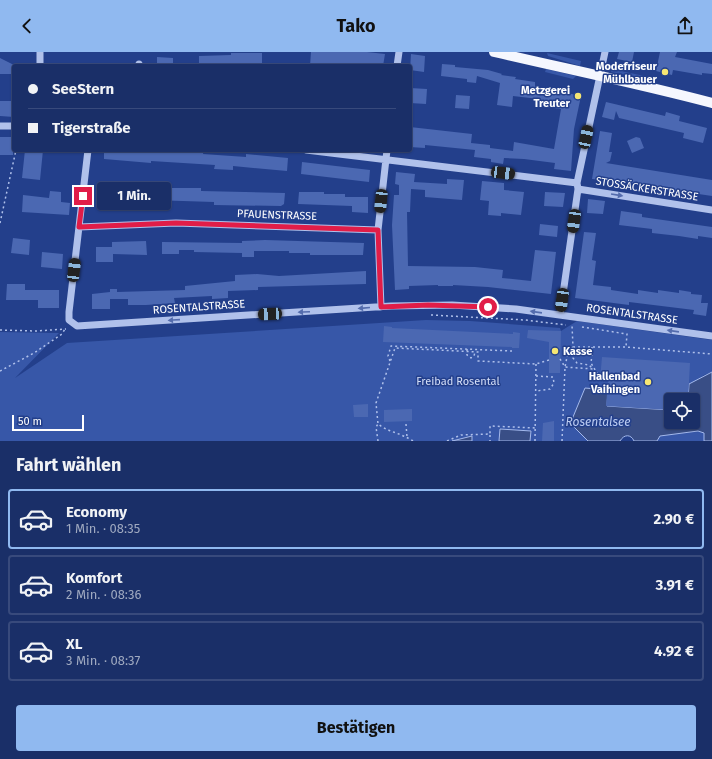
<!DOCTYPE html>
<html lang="de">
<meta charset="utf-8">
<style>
body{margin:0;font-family:"Fira Sans",sans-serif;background:#23376e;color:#f1f3f6;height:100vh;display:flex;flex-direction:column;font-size:15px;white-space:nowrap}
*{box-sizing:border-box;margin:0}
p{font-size:13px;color:#9fa9c0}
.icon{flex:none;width:22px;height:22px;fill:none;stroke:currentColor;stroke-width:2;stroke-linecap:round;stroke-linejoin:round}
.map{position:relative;height:389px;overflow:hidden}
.sheet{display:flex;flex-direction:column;background:#1a2f68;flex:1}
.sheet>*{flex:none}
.guide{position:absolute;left:12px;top:12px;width:400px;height:88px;border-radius:4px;box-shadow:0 1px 3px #0004,0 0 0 1px #384a7c;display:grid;align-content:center;height:88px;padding:0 16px;background:#1a2f68}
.controls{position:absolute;left:664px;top:341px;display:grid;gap:8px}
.controls a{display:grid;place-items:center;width:36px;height:36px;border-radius:4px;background:#1a2f68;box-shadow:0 1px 3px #0004,0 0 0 1px #384a7c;font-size:20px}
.scale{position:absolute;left:12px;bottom:10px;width:72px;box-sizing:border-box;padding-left:4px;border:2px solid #fff;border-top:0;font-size:11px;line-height:14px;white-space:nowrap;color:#fff;-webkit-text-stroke:3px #233f8b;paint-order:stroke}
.end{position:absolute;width:18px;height:18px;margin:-9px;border:5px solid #e11d48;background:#fff;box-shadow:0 0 0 2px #fff}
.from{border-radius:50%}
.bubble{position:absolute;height:28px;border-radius:4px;background:#1a2f68;box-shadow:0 1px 3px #0004,0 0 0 1px #384a7c;font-size:13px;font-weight:700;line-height:28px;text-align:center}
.car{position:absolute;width:12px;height:24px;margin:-12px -6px;border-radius:5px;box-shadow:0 0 3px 1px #0007;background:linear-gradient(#222 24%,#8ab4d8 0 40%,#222 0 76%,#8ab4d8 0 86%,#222 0)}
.guide b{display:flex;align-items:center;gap:14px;height:38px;font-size:15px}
.guide b+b{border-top:1px solid #384a7c}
.guide i{width:10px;height:10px;background:#f1f3f6}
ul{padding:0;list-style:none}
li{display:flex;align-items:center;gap:12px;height:60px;margin:0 8px 6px;padding:0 8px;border:2px solid #384a7c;border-radius:4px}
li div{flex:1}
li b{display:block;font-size:15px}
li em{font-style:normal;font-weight:700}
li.on{border-color:#90b9f0}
li>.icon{width:36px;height:36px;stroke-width:1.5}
h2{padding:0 16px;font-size:18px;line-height:48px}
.primary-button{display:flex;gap:8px;margin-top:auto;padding:8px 16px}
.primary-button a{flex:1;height:46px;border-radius:4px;background:#90b9f0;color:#111;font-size:16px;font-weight:700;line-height:46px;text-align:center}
header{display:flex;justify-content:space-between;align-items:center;height:52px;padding:0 16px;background:#90b9f0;color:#111;font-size:18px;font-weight:700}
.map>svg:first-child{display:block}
.green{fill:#3757a8}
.water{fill:#394e86;stroke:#a4b9ec}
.building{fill:#4b68b2}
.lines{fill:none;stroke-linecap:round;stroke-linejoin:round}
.path{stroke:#b0c1eb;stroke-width:1.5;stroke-dasharray:2 3;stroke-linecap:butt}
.minor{stroke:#b0c1eb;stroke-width:7}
.major{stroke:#f5f7fe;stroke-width:10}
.oneway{fill:#546cad}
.route{stroke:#e11d48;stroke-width:5}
.poi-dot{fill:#f6e673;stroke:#233f8b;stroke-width:1.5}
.labels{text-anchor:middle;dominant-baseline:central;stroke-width:3;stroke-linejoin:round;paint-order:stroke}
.poi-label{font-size:11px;font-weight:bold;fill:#fff;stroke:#233f8b;text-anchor:end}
.street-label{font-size:11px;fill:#fff;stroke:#233f8b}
.park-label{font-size:11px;fill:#d5dff8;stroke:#233f8b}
.water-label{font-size:12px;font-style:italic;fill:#bcccf2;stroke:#233f8b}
</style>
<header><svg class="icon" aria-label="back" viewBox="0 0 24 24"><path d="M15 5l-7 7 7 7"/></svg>Tako<svg class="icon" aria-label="share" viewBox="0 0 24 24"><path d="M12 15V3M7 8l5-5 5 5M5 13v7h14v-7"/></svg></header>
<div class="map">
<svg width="712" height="389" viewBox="0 0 712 389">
<rect width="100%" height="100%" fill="#233f8b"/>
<path class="green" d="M547,1L581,9L580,14L548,4Z
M546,17L576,24L573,27L545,20Z
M612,17L649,25L647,27L611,20Z
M426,268L470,269L560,276L561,279L577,269L712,288V320L704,323L671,348V358L606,354L574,375L588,389H0V280L59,281L15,326L67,291Z
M698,379L704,381V389H657L660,384Z"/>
<path class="water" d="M712,320V389H704V381L698,379L660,384L657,389H634C631,382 624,382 620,389H588L574,375L573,365L585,336L608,338L607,354L671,358V370H693V348H688L689,332Z
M500,377L531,379L530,389H499Z
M472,384V389H452Z"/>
<path class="building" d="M311,0H367L385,2L383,14H310Z
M619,0H634L632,10L617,7Z
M660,0H677L675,5L712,12V22L702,21V23L673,18L672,23L656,19Z
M231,1H262V14H199V4L231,3Z
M411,2L425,4L424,20L410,18Z
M157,5L173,6V14H157Z
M0,6L14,13V22H0Z
M442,12L455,13V15L488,18L502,22L501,23L516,25L515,27L535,30V34L581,44L574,77L571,119L554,117L555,111L524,107L504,106L503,112L491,110V107L474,105L475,98L425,93V96L410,95V75L472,82L471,91L490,93V96L513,99L514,90L554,97L561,57L538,54L539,47L513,44L512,55L497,53L500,31L477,24L476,31L467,30V27L441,24Z
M410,36L427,37L426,52L410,51Z
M456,43L470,44L469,57L455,56Z
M0,49H14V65L0,64Z
M606,50L665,64L666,60L680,64L679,69L707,76L703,91L683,86L684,81L619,66L616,59L614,68L602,65Z
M600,79L612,81L609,100H612L610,109L606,111L712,128V144L685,140V142L655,137L656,134L592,127Z
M0,85H13V103H0Z
M636,85L640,86L644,96L632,101L627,89Z
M25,98H43L40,128L22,126Z
M104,98H204L203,102L246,105V102L288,106L287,119L233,114V118L214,117L215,113L151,109V111L104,107Z
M302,110L370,118L369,130L301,122Z
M396,120L415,122L414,130L447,132V127L464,128L462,148L425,145V138L411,137L410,160H407L408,214L475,215L503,218L502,226L531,229L535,198L556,200L551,242L488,235L453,233V234H438V233L409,234V237L395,238L392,173L394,143H399V133L395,132Z
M482,129L504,131V138L524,140L521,163L501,161V164L488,163L489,149L480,148Z
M130,136H201V139L285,141L284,152L281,154L214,153V150L120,147V157H100L101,140H130Z
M50,139L61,140V150L70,151L69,163L22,160L23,143L49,146Z
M299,140H324V142H345V145H368V161L352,160V154L298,152Z
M545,140L565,141L563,155L544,154Z
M588,147L605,149L603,162L587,161Z
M621,159L642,162V165L712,175V186L698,184V187L679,184L652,181V177L619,173Z
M540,172L558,174L557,185L539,183Z
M584,180L596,181L592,208L596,209L593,233L611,235V238L638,242V238L658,241V238L679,241V238L691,240V242L702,243L701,251H708L706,264L693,262L694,258L629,250V253L575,246Z
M13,186L30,188L29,203L11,201Z
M265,188L364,191L363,203H310V201H289V199H254V205H242V201L194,200V198H179V202H162V190L242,191V189Z
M146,189L147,203L113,202V210H96V195H112V190Z
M42,200L63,202L62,217L41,215Z
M366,219V232L258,235V238L228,239V246L212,247V244L174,246L175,251L146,253H128V247H110V257H92V242L110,240V237H117V240L185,238V234L235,229V223L257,222L279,224Z
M7,232H25V238H59V256H38V248H6Z
M384,274L392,275V276L513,282V280L520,281L519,296H512V295L383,290Z
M528,278L561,279L560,321H549V290L527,286Z
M602,305L690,311L688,348H671V358L606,354L608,329L600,328Z
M368,352V365H354L353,353Z
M412,357V369L384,370V358Z
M554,369V389H542L543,371Z"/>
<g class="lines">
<path class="path" d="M0,171L16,98
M431,263L525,268L566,273
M582,275L627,282L626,295
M0,278L36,279L66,277
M573,295H626L712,302
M467,297V303L471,306L474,304L475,300
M592,302L591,311L600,326
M560,307L565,315L593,317L589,313L577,311L573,306L576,300L592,302V295
M390,309L388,304L391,294L512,299
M0,319L34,301L62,282L65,277
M536,324L553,325L554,331L550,337L536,339
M406,372L407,385
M490,383V389
M378,389L376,375L378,372
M413,389C401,381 388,380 378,372L376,351L395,296L478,300V309L536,312L549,308
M447,389L461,383L490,382V374L536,376
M535,389L536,312
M562,389L565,315L568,300L573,295L572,273"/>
<path class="minor" d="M40,0V14
M139,14V12
M397,14L399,0
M0,74H14
M88,98L69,260V268L77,274L391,254L452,253L516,257L712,284
M306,98L577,131
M578,137L712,158
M79,175L176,171L378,178
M381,255L378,178L387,98
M560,263L578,137L577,131L605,0"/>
<path class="major" d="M494,0C567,17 640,32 712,51"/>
</g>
<defs><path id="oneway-solid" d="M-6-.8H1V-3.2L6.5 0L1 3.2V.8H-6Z"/></defs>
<g class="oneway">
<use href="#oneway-solid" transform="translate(617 143) rotate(9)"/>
<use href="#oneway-solid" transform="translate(364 256) rotate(175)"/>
<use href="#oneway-solid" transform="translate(304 260) rotate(177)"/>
<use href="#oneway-solid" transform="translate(536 260) rotate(-172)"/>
<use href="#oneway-solid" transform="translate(174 268) rotate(176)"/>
<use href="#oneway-solid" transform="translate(673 279) rotate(-172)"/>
</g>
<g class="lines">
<path class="route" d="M83,144L79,175L176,171L378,178L381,255L428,253L488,255"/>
</g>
<g class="poi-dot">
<circle cx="665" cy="20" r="4"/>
<circle cx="578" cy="44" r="4"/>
<circle cx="555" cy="299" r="4"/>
<circle cx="648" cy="330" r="4"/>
</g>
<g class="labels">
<g class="poi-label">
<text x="657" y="14">Modefriseur<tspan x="657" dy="13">Mühlbauer</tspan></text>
<text x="570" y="38">Metzgerei<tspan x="570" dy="13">Treuter</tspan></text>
<text x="563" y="299" text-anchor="start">Kasse</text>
<text x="640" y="324">Hallenbad<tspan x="640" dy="13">Vaihingen</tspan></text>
</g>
<g class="street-label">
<text transform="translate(647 137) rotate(9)">STOSSÄCKERSTRASSE</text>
<text transform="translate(277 163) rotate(2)">PFAUENSTRASSE</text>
<text transform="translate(199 255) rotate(-4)">ROSENTALSTRASSE</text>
<text transform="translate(632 262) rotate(8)">ROSENTALSTRASSE</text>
</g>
<g class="park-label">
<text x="458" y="329">Freibad Rosental</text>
</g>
<g class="water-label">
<text x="598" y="370">Rosentalsee</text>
</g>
</g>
</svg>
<div class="controls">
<a><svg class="icon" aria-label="locate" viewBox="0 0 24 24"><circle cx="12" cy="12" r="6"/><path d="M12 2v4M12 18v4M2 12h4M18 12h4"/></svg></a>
</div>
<div class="scale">50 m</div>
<i class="end from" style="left:488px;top:255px"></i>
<i class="end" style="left:83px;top:144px"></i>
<div class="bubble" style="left:97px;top:130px;width:74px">1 Min.</div>
<i class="car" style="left:586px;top:85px;rotate:12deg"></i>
<i class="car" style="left:503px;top:121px;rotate:97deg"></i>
<i class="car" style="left:381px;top:149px;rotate:186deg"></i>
<i class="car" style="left:574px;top:169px;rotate:188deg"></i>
<i class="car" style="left:74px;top:218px;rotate:7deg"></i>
<i class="car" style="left:562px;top:248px;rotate:188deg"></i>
<i class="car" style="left:270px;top:262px;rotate:267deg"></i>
<div class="guide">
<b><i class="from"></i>SeeStern</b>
<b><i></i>Tigerstraße</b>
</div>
</div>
<section class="sheet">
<h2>Fahrt wählen</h2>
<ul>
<li class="on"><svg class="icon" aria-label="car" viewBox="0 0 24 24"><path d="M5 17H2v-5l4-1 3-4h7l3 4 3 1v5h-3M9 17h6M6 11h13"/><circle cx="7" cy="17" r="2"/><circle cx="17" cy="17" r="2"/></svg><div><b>Economy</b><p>1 Min. · 08:35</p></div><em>2.90 €</em></li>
<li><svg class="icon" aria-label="car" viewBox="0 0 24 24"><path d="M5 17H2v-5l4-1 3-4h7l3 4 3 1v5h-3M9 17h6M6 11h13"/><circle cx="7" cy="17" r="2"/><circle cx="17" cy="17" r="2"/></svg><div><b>Komfort</b><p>2 Min. · 08:36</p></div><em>3.91 €</em></li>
<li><svg class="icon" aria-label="car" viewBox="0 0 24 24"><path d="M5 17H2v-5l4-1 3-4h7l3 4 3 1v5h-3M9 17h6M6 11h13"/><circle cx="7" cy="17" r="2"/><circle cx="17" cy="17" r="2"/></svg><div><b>XL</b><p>3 Min. · 08:37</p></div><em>4.92 €</em></li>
</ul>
<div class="primary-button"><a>Bestätigen</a></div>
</section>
